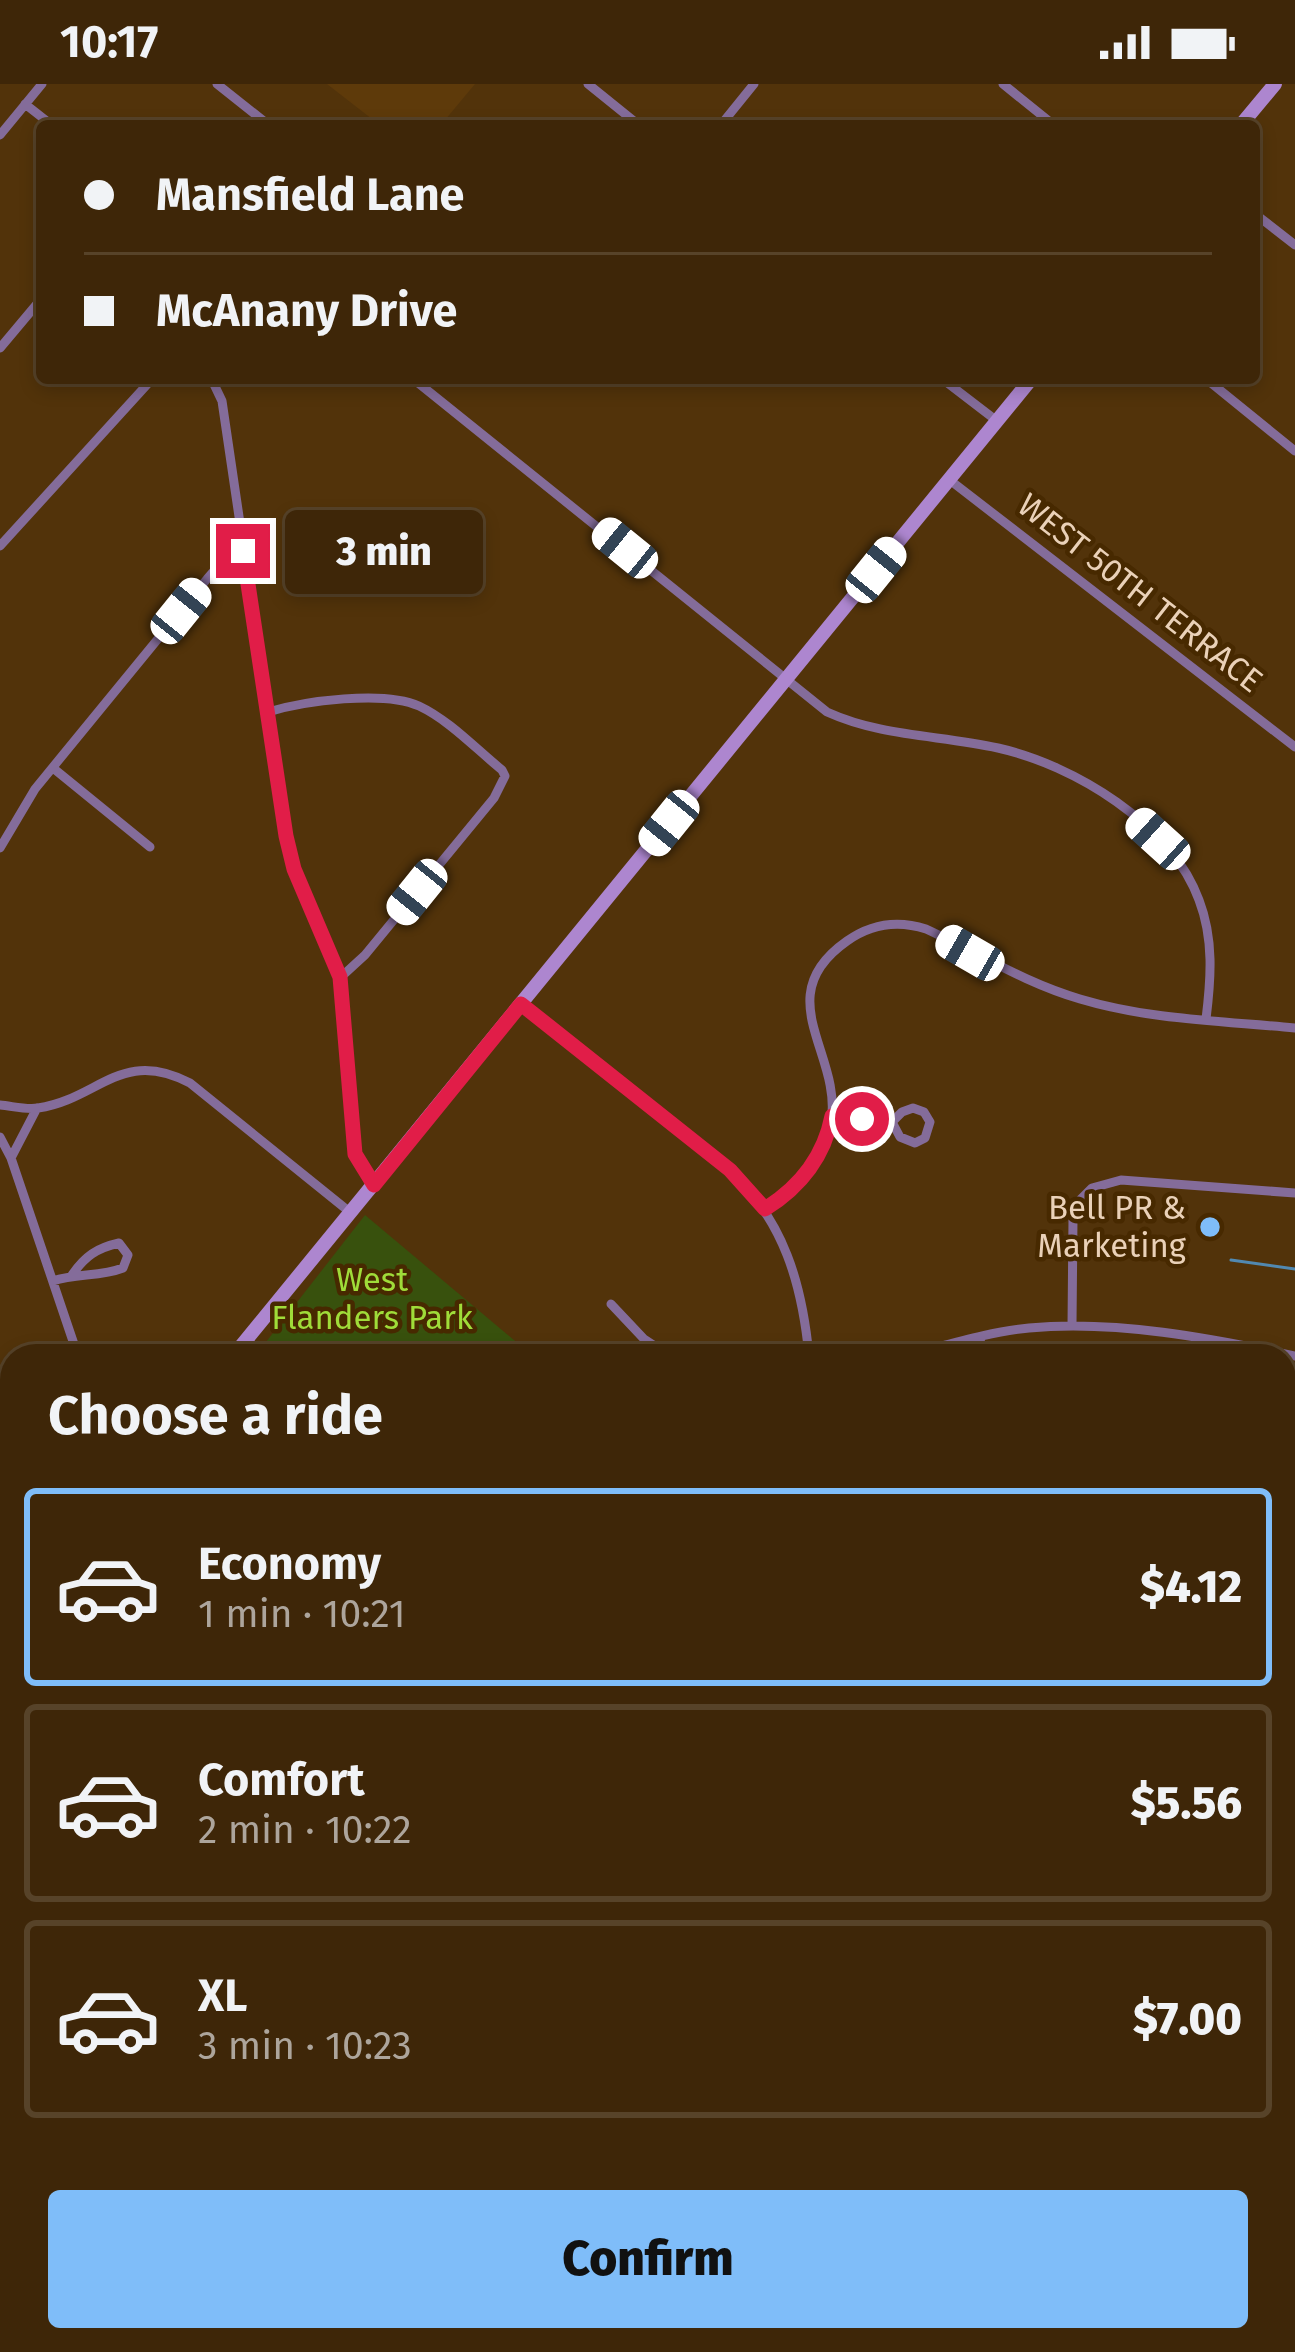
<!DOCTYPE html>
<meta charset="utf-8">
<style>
body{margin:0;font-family:"Fira Sans",sans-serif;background:#452e12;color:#f1f3f6;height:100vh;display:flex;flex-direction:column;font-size:45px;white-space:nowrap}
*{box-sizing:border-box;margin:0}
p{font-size:39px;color:#ada59c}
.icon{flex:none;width:66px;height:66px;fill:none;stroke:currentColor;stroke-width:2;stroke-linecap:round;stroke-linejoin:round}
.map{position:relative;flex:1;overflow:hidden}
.drawer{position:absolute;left:0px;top:1260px;width:1296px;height:1008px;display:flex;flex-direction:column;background:#3e2608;border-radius:36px 36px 0 0;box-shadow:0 6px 18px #0003,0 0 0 3px #574329}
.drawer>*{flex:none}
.banner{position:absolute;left:36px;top:36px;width:1224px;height:264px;border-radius:12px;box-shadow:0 6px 18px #0003,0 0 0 3px #574329;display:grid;align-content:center;height:264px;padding:0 48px;background:#3e2608}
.end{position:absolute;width:54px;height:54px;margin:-27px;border:15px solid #e11d48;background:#fff;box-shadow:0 0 0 6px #fff}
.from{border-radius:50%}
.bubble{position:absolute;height:84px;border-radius:12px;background:#3e2608;box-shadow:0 6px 18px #0003,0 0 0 3px #574329;font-size:39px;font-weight:800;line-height:84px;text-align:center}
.car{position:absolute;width:36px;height:72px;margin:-36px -18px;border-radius:15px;box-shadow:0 0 9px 3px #0007;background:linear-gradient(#fff 24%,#345 0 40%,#fff 0 76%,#345 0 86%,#fff 0)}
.banner b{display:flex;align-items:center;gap:42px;height:114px;font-size:45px}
.banner b+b{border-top:3px solid #574329}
.banner i{width:30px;height:30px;background:#f1f3f6}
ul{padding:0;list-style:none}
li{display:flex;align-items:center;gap:36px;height:198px;margin:0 24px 18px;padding:0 24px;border:6px solid #574329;border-radius:12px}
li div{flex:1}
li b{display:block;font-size:45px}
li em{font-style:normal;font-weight:800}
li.active{border-color:#7fbdf9}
li>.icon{width:108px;height:108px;stroke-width:1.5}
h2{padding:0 48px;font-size:54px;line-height:144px}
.button{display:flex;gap:24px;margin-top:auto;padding:24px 48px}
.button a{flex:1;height:138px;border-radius:12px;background:#7fbdf9;color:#111;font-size:48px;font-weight:800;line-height:138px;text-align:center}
.status{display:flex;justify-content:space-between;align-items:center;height:84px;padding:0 60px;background:#3e2608;direction:ltr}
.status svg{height:33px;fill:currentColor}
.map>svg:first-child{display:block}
.built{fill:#5e3a0a}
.green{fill:#38510d}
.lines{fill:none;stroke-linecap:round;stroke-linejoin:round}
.stream{stroke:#5189b1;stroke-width:3}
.street{stroke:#846c9a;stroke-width:9}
.secondary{stroke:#ad86cf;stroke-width:14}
.route{stroke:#e11d48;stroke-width:15}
.poi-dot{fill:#7fbdf9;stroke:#472900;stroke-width:4.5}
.labels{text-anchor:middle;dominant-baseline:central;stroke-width:9;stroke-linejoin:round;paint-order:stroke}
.street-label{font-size:33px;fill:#ead1b8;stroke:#472900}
.poi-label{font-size:33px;fill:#ead1b8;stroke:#472900;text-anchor:end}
.park-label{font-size:33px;fill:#9fdc39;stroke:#472900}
</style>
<div class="status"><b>10:17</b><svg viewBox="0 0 49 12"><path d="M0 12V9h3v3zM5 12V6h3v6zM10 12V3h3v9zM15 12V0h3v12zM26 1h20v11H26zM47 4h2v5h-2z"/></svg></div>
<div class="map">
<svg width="1295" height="2268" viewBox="0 0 1295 2268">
<rect width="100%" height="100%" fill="#52330a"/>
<path class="built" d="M327,0H475L440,42H381Z"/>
<path class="green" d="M365,1131L533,1272H255Z"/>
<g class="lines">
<path class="stream" d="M1231,1176L1295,1185"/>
<path class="street" d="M217,0L270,42
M588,0L640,42
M1003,0L1055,42
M25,20L53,42
M720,42L754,0
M0,51L42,0
M1254,129L1295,161
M0,264L42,214
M211,294L222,317L286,752L294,785L341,893L355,1070L374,1101
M412,294L827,628C882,653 940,651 998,664C1074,681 1171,740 1199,816C1214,855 1211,895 1206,935
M941,294L997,337
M1205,294L1295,367
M951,397L1295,663
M0,462L153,294
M268,628C304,617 384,606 419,622C449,636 476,665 502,686L505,692L494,714L365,871L341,893
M53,684L150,763
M0,764L35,705L207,495L227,472L243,467
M522,920L730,1086C784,1138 802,1199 809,1272
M0,1021C12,1022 26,1026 38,1024C99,1015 121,963 190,999L351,1129
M913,1024L924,1028L930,1038L925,1054L915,1059L900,1053L892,1038L902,1028Z
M832,1032L892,1038
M0,1053L11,1074L78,1272
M11,1074L37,1024
M765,1125C797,1105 824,1076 831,1038C843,970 767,913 847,857C871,840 898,836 926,845C978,869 1025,899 1080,915C1150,936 1223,937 1295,944
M53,1197C76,1189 100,1193 123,1184L128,1171L119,1159C97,1164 85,1172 72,1191
M611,1220L644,1255L670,1272
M1072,1241L1073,1135L1080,1116L1092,1104L1121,1096L1295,1109
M979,1254L986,1272
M903,1272C944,1262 987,1248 1029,1244C1116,1236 1210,1254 1295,1272
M1284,1395L1295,1404
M1284,1573L1295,1582
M1284,1756L1295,1754
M0,1940L12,1945
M0,2126L12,2135
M163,2256L178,2268
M397,2256L412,2268
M688,2256L703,2268
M27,2268L36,2256
M224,2268L233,2256
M897,2268L907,2256
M1147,2268L1156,2256"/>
<path class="secondary" d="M1240,42L1275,0
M233,1272L1032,294
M0,1316L12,1326
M0,1558L12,1543
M1284,1937L1295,1925
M1179,2256L1194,2268"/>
</g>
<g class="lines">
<path class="route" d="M243,467L286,752L294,785L340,893L355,1070L374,1101L521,920L730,1086L765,1125C800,1103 824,1073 832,1032L862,1035"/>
</g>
<circle class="poi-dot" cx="1210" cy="1143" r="12"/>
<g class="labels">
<g class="street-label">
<text transform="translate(1140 509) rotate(38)">WEST 50TH TERRACE</text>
</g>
<g class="poi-label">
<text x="1186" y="1124">Bell PR &amp;<tspan x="1186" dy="38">Marketing</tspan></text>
</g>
<g class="park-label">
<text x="372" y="1196">West<tspan x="372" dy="38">Flanders Park</tspan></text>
</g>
</g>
</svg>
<i class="end from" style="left:862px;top:1035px"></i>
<i class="end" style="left:243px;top:467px"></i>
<div class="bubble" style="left:285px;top:426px;width:198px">3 min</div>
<i class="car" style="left:625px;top:464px;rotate:309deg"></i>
<i class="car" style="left:876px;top:486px;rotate:39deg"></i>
<i class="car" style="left:181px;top:527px;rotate:39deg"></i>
<i class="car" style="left:669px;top:739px;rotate:219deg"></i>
<i class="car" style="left:1158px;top:755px;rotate:312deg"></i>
<i class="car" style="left:417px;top:808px;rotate:219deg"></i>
<i class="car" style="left:970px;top:869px;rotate:300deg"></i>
<div class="banner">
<b><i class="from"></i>Mansfield Lane</b>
<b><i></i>McAnany Drive</b>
</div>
<section class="drawer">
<h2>Choose a ride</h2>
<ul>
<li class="active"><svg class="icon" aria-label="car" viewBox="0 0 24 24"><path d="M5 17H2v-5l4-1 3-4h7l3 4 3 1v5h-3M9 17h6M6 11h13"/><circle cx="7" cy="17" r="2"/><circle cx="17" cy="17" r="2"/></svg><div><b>Economy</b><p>1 min · 10:21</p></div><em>$4.12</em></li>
<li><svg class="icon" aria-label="car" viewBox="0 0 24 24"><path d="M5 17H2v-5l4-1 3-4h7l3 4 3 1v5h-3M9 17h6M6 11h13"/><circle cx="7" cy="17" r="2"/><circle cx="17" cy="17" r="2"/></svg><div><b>Comfort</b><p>2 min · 10:22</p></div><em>$5.56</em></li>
<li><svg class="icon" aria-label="car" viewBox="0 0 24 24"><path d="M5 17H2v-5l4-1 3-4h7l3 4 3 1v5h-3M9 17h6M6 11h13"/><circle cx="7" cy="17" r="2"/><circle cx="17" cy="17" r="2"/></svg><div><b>XL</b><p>3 min · 10:23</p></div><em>$7.00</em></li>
</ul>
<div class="button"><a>Confirm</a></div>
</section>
</div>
